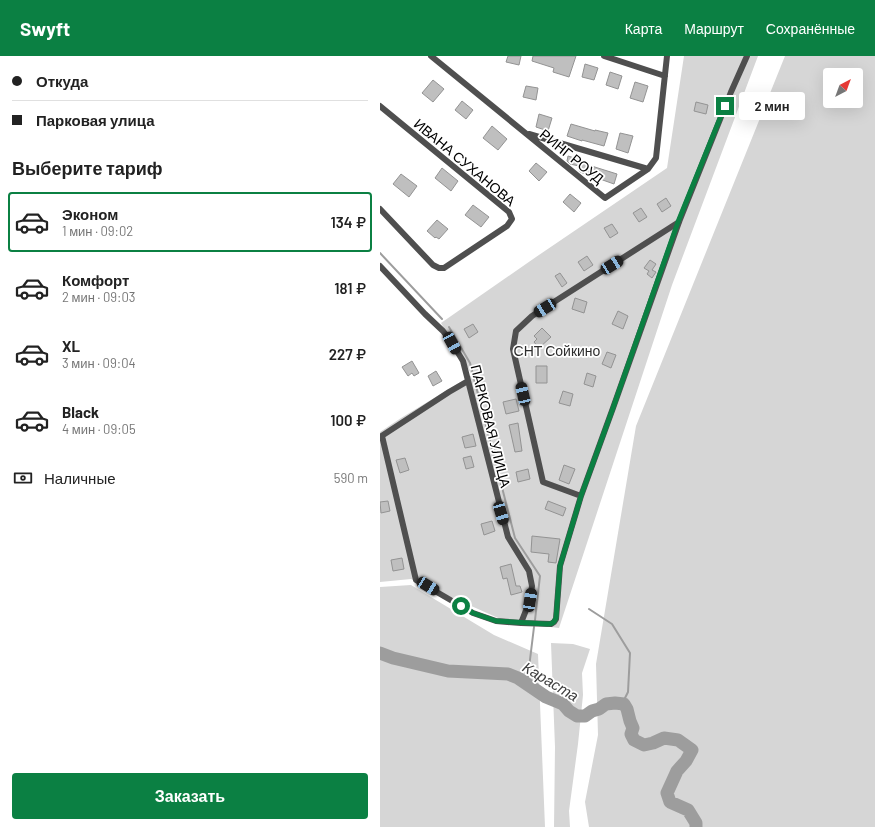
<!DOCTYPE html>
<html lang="ru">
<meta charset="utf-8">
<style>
body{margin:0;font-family:Barlow,sans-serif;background:#f2f2f2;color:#222;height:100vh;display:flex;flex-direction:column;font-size:15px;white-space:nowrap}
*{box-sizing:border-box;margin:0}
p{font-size:13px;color:#767676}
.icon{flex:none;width:22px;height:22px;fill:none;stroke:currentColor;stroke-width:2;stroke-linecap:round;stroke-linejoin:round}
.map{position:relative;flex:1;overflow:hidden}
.panel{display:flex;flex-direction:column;background:#fff;width:380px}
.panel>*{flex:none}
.hud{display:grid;align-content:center;height:88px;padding:0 12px;background:#fff}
.needle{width:26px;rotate:41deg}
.controls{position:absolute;left:443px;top:12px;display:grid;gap:8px}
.controls a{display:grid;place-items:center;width:40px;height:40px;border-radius:4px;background:#fff;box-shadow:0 4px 16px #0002;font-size:20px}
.end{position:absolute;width:18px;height:18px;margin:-9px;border:5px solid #0b8043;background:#fff;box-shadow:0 0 0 2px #fff}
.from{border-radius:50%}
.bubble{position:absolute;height:28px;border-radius:4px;background:#fff;box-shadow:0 4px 16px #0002;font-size:13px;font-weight:600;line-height:28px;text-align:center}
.car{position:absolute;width:12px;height:24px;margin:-12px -6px;border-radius:5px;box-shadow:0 0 3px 1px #0007;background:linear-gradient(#222 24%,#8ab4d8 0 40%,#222 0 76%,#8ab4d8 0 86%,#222 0)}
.hud b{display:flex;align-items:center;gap:14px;height:38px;font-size:15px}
.hud b+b{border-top:1px solid #e0e0e0}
.hud i{width:10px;height:10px;background:#222}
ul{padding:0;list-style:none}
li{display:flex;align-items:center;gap:12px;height:60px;margin:0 8px 6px;padding:0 4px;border:2px solid transparent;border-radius:4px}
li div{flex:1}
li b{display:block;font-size:15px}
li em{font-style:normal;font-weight:600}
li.current{border-color:#0b8043}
li>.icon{width:36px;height:36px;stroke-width:1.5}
h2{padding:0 12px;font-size:18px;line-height:48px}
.pay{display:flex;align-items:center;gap:10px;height:44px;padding:0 12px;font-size:15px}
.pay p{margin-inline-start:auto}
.action{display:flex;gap:8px;margin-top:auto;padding:8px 12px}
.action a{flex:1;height:46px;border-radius:4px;background:#0b8043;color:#fff;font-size:16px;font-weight:600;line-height:46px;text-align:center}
header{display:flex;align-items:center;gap:24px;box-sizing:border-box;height:56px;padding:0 20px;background:#0b8043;color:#fff}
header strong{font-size:19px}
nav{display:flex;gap:22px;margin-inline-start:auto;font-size:14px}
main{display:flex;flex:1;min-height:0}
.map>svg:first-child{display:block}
.green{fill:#d6d6d6;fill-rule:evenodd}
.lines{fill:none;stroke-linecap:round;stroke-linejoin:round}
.stream{stroke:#9d9d9d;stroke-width:2}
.river{stroke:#9d9d9d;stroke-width:13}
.building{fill:#bfbfbf;stroke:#939393}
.street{stroke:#4f4f4f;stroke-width:6}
.route{stroke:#0b8043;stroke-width:5}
.labels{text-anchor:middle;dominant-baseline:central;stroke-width:3.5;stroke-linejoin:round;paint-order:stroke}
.street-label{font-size:14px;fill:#000;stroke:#fff}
.park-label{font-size:14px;fill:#2d2d2d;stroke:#fff}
.water-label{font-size:15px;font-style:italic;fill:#3e3e3e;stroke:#fff}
</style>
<header>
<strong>Swyft</strong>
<nav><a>Карта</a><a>Маршрут</a><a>Сохранённые</a></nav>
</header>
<main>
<section class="panel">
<div class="hud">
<b><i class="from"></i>Откуда</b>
<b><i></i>Парковая улица</b>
</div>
<h2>Выберите тариф</h2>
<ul>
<li class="current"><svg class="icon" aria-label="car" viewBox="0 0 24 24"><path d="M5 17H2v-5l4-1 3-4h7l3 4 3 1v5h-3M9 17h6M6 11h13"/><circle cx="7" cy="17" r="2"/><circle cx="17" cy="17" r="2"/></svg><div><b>Эконом</b><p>1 мин · 09:02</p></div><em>134 ₽</em></li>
<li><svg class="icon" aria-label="car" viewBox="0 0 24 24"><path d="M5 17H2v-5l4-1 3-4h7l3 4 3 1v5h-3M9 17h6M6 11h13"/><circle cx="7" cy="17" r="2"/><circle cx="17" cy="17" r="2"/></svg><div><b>Комфорт</b><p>2 мин · 09:03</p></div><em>181 ₽</em></li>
<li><svg class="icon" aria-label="car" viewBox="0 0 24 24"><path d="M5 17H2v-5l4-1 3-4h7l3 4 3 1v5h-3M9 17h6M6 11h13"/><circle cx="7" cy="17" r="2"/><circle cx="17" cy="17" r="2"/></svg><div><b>XL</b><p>3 мин · 09:04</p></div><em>227 ₽</em></li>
<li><svg class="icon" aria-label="car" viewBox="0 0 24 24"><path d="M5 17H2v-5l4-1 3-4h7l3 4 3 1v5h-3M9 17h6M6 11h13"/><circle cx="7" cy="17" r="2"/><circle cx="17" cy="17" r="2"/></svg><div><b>Black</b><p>4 мин · 09:05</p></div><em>100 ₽</em></li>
</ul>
<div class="pay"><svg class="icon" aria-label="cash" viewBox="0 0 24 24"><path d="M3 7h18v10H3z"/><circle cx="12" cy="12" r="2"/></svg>Наличные<p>590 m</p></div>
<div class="action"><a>Заказать</a></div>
</section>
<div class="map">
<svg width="495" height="771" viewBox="0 0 495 771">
<rect width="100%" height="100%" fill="#fff"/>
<path class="green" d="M304,0H378L292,229L179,572L127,566L31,523L0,526V376L21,362L92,319L61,267L156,201L287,112Z
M405,0H495V771H209L205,746L218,679L216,608L256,370ZM450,19H476V45H450Z
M31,529L114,579L158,598L165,771H0V531Z
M171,587L193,588L210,593L202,617L203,639L198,688L189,755L190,771H174L175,691Z"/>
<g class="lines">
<path class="stream" d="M0,197L62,263
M69,271L90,307L135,482L160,520L155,564
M209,553L232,568L250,597L248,636L242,648
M147,628L154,571"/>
<path class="river" d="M0,597L13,602L68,615L128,618L138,622L166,641L183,648L189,655L197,660H205L212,655L219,653L226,648L235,647L244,648L247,653L250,665L253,672L251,678L254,684L264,689L273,687L284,682L298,684L312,694L306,705L297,715L287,737L290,746L308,754L316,767V771"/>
</g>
<path class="building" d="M128,0H141L139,9L126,6Z
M153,0H196L189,21L173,16L174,12L152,5Z
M205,8L218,12L214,24L202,21Z
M230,16L242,20L238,33L226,29Z
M53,24L64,33L53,46L42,37Z
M255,26L268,30L263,46L250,42Z
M146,30L158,32L156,44L143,41Z
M82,45L93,54L86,63L75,54Z
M316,46L328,49L326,58L314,55Z
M159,58L172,62L168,75L156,71Z
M191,68L215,75V74L228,77L224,90L202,84V85L187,80Z
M112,70L127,83L118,94L103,82Z
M240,77L253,80L248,97L236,93Z
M188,100L201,104L199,110L190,108L187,105Z
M156,107L167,116L159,125L149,115Z
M202,107L237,118L234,128L200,116L199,115Z
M62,112L78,125L71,135L55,122Z
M21,118L37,130L29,141L13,128Z
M190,138L201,147L194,156L183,146Z
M286,142L291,150L282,156L277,148Z
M93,149L109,161L101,171L85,159Z
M261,152L267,161L259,166L253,157Z
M57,164L68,173L59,183L56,181L55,182L47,175Z
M232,168L238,177L230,182L224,172Z
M207,200L213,209L204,215L198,206Z
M270,204L276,208L272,214L276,216L272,222L267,218L269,215L264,212Z
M180,217L187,227L182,231L175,220Z
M195,242L207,246L204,257L192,253Z
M238,255L248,260L243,273L232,268Z
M93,268L98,276L89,282L84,273Z
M162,272L171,281L159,292L154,286L157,283L154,280Z
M227,296L236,299L231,312L222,308Z
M32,305L39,317L34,320L32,317L28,320L22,311Z
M156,310H167V327H156Z
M56,315L62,325L53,330L48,320Z
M207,317L216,320L213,331L204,328Z
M183,335L193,338L190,350L179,347Z
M136,343L139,355L126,358L123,346Z
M138,367L142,395L135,396L129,369Z
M93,378L96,390L85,392L82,381Z
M91,400L94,411L86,413L83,402Z
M25,402L29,414L20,417L16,404Z
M184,409L195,413L189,428L179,424Z
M148,413L150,423L138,426L136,416Z
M8,445L10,455L1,457L0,446Z
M168,445L186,452L183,460L165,453Z
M112,465L115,475L104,479L101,468Z
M152,480L180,483L176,507L168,506L169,498L151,496Z
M22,502L24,513L13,515L11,504Z
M131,508L136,530H140L142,536L131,539L127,522L123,523L120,511Z"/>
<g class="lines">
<path class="street" d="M51,0L225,142L268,113L276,102L287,0
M224,0L285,20
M0,50L129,156L132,163L127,170L64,212H59L53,209L0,153
M149,78L268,113
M0,210L45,258L63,275L72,287L83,305L128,481L149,515L152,530L150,544L141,567L171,568L174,566L176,563L180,510L201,440L233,352L299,166L351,36L367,0
M2,380L36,524L93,557L116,565L141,567
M0,381L69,336L88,325
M201,440L163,426L133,293L136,275L152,260L299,166"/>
</g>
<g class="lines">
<path class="route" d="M81,550L93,557L116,565L167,568C172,568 174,567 176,562L180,510L201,440L233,352L298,166L345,50"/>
</g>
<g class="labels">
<g class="street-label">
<text transform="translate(192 100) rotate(39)">РИНГ РОУД</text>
<text transform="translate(85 106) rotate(40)">ИВАНА СУХАНОВА</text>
<text transform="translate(111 370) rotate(76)">ПАРКОВАЯ УЛИЦА</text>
</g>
<g class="park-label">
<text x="177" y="294">СНТ Сойкино</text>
</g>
<g class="water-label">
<text transform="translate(171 625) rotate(31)">Караста</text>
</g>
</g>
</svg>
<div class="controls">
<a><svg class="needle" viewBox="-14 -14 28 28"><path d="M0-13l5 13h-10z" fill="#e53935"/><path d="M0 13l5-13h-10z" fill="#767676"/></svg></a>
</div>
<i class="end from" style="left:81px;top:550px"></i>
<i class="end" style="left:345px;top:50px"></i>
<div class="bubble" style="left:359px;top:36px;width:66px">2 мин</div>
<i class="car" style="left:232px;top:209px;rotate:58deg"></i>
<i class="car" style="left:165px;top:252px;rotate:238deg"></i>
<i class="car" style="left:72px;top:287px;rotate:151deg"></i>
<i class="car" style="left:143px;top:338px;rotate:347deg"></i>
<i class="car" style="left:121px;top:457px;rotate:164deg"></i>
<i class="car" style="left:48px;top:530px;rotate:121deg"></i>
<i class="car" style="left:150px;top:544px;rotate:9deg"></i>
</div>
</main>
